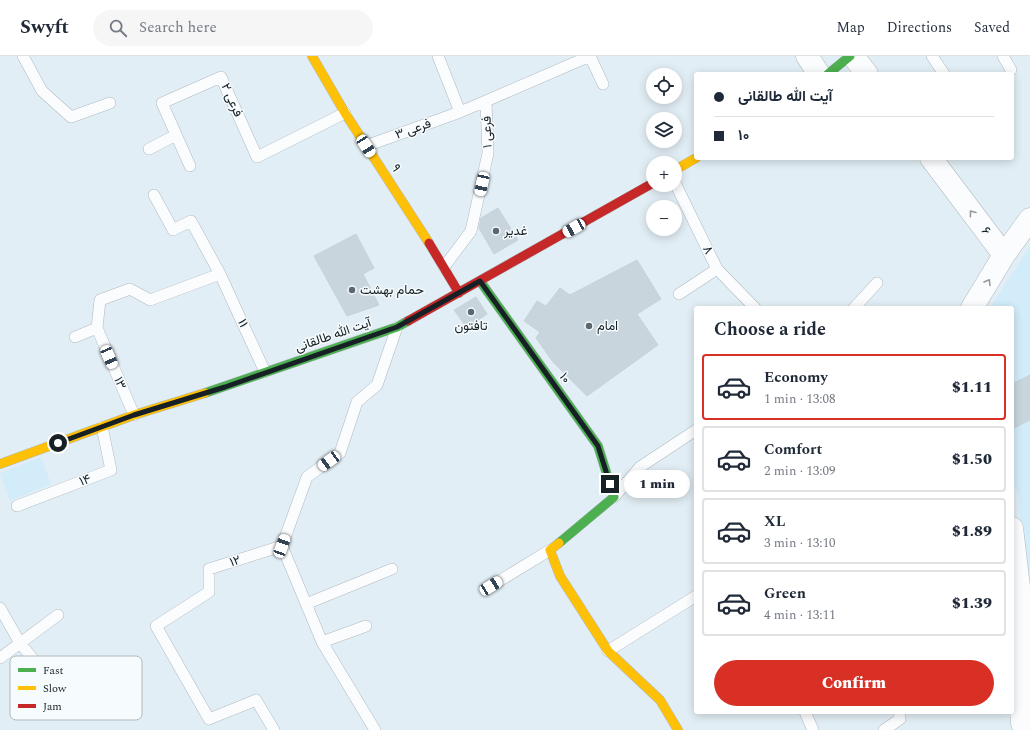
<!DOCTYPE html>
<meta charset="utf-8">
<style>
body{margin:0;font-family:Spectral,Vazirmatn,serif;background:#f6f6f7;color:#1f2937;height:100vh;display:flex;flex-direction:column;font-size:15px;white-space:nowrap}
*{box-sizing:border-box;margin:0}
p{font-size:13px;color:#747a83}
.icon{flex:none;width:22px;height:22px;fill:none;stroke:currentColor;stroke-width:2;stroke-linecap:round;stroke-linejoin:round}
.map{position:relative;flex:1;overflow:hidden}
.panel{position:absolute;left:694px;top:250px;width:320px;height:408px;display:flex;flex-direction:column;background:#fff;border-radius:4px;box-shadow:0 2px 10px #0003}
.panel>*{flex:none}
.banner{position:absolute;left:694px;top:16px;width:320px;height:88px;border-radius:4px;box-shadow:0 2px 10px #0003;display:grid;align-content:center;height:88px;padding:0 20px;background:#fff}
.tools{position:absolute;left:646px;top:12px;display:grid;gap:8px}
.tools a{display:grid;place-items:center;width:36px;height:36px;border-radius:50%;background:#fff;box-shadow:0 2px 10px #0003;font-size:20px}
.end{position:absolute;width:18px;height:18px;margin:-9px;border:5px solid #162025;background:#fff;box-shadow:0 0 0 2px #fff}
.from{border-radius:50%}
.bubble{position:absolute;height:28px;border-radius:14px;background:#fff;box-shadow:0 2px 10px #0003;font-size:13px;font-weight:800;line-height:28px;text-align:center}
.car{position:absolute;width:12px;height:24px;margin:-12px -6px;border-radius:5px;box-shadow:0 0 3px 1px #0007;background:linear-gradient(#fff 24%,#345 0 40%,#fff 0 76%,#345 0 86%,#fff 0)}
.banner b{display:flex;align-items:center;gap:14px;height:38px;font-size:15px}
.banner b+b{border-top:1px solid #e0e1e3}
.banner i{width:10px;height:10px;background:#1f2937}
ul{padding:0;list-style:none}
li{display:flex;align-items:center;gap:12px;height:66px;margin:0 8px 6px;padding:0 12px;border:2px solid #e0e1e3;border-radius:4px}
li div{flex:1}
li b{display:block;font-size:15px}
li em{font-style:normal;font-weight:800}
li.active{border-color:#d93025}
li>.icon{width:36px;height:36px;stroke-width:1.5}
h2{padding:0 20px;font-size:18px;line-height:48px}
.cta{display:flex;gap:8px;margin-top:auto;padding:8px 20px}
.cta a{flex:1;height:46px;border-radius:24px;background:#d93025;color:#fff;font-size:16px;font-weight:800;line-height:46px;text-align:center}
header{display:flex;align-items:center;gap:24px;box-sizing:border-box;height:56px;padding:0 20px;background:#fff;border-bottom:1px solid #e0e1e3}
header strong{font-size:19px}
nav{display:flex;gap:22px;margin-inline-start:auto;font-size:14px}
.search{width:280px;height:36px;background:#f6f6f7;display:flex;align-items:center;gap:10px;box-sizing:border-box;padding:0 14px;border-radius:22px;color:#747a83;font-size:15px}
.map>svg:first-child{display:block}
.built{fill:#d2ecf9}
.building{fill:#c8d5dd;stroke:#c8d2d8}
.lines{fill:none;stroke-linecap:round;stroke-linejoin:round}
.lane-casing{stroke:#afb9bf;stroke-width:12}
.street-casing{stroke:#afb9bf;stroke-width:23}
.fast-casing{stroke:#afb9bf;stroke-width:10}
.slow-casing{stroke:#afb9bf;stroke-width:10}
.jam-casing{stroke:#afb9bf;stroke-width:10}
.lane{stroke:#fbfcfe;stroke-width:11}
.street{stroke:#fbfcfe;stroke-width:22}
.fast{stroke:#4caf50;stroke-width:9}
.slow{stroke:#ffc107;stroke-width:9}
.jam{stroke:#c62828;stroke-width:9}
.oneway{stroke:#94999c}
.route{stroke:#162025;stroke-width:5}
.poi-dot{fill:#5d686e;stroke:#f6fbfe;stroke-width:1.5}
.labels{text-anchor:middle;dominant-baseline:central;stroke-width:3;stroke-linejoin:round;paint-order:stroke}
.street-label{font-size:13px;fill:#162025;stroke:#f6fbfe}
.poi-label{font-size:13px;fill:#162025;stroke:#f6fbfe;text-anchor:start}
.key{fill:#f6fbfe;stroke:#b3b9bd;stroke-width:1}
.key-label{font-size:11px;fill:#162025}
</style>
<header>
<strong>Swyft</strong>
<div class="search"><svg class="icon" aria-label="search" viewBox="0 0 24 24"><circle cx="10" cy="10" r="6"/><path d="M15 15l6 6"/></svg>Search here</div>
<nav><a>Map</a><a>Directions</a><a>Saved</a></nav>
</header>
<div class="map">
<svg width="1030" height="674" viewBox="0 0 1030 674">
<rect width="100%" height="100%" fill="#e2eef5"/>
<path class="built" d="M1030,190V519L1026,514L1018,438L1012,424V252H990Z
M41,401L51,428L10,445L0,417Z"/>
<path class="building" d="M498,152L518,184L494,198L479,172L481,162Z
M356,178L374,212L363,218L379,249L347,260L314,200Z
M637,204L661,243L637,258L658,289L587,340L553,306L536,282L540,276L524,265L537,245L546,250L560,232L570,239Z
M476,241L487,258L467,272L454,254Z
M1030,319V364L1012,373V328Z"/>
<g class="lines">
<g class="lane-casing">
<path id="lane" d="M23,0L42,35L71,61L110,47
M438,0L460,56L486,45
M590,0L603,28
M932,0L944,18
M1003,0L1011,14
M366,90L460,56
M149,93L176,79
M190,110L162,47L221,21L257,101L345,57
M675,127L717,213L755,252
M154,139L173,174L191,165L220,218L265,316
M444,211L471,175L488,97L486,45L590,0
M679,238L717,213
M854,252L877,227
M97,272L134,359
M75,281L97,272L100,244L130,233L150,244L220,218
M614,441L640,411L696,374
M17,450L111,414L102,371
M282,490L322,586L375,674
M491,530L550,494
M306,548L392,513
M0,552L20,587L49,623
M322,586L366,570
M608,595L696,540
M0,602L58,559
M805,656L813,674
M274,674L256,644L209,663L156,570L209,536V513L282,490L307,421L340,397L357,346L377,329L397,271
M884,674L900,663L899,656"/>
</g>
<g class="street-casing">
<path id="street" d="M807,0L819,18
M853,0L867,18
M931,102L1004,199
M972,252L1004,199L1030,163
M1012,472L1020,539V643L1022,667L1027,674"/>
</g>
<g class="fast-casing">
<path id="fast" d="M828,18L850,0
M480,225L598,390L614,441L559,487
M205,337L397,271L408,265"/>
</g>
<g class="slow-casing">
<path id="slow" d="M312,0L345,57L429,187
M675,114L696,102
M0,408L134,359L205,337
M559,487L550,494L560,520L608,595L660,644L678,674"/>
</g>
<g class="jam-casing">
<path id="jam" d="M429,187L459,237
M408,265L653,127"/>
</g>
<use href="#lane" class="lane"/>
<use href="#street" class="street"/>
<use href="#fast" class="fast"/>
<use href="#slow" class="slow"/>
<use href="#jam" class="jam"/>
</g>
<defs><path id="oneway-chevron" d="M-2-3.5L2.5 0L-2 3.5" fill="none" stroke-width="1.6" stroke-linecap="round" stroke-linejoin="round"/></defs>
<g class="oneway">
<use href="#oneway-chevron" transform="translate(972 157) rotate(-127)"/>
<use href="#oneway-chevron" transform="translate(988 226) rotate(-59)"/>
</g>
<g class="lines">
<path class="route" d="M58,387L134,359L225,331L397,271L480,225L598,390L610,428"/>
</g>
<g class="poi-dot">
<circle cx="496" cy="175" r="4"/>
<circle cx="352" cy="234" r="4"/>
<circle cx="471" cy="256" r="4"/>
<circle cx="589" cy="270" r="4"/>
</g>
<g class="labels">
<g class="street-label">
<text transform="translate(232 44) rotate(66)">فرعی ۲</text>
<text transform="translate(413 73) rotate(-20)">فرعی ۳</text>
<text transform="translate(487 76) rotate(-92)">فرعی ۱</text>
<text transform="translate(396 112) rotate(57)">۹</text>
<text transform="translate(986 175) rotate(53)">۶</text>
<text transform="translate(708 194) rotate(64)">۸</text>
<text transform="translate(243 267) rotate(66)">۱۱</text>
<text transform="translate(333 279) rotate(-19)">آیت الله طالقانی</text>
<text transform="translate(565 322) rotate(54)">۱۰</text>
<text transform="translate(120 327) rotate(67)">۱۳</text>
<text transform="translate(85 424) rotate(-21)">۱۴</text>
<text transform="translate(235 505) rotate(-18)">۱۲</text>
</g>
<g class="poi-label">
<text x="504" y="175">غدیر</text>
<text x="360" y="234">حمام بهشت</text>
<text x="471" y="270" text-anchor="middle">تافتون</text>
<text x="597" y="270">امام</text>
</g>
</g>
<rect x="10" y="600" width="132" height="64" rx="6" class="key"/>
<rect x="18" y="612" width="18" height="4" fill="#4caf50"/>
<rect x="18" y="630" width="18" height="4" fill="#ffc107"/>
<rect x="18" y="648" width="18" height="4" fill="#c62828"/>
<g class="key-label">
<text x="43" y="618">Fast</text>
<text x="43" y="636">Slow</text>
<text x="43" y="654">Jam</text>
</g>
</svg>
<div class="tools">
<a><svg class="icon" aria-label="locate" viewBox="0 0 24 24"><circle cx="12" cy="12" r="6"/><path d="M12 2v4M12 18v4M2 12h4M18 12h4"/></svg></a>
<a><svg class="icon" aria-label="layers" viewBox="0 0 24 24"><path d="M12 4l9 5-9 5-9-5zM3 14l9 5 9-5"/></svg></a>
<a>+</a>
<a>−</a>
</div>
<i class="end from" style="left:58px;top:387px"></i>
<i class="end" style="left:610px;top:428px"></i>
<div class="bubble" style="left:624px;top:414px;width:66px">1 min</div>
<i class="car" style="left:366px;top:90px;rotate:147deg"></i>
<i class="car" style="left:482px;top:128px;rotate:192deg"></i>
<i class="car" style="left:574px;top:172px;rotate:241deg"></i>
<i class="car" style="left:109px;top:301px;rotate:157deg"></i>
<i class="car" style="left:329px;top:405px;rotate:234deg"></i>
<i class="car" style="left:282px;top:490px;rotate:20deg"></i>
<i class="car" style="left:491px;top:530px;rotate:58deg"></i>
<div class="banner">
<b><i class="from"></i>آیت الله طالقانی</b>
<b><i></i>۱۰</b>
</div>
<section class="panel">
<h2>Choose a ride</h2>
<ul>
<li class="active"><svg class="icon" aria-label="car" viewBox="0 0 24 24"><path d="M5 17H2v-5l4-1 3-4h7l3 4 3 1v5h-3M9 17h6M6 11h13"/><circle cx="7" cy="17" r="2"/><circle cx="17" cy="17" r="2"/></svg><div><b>Economy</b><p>1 min · 13:08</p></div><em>$1.11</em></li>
<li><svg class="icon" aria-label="car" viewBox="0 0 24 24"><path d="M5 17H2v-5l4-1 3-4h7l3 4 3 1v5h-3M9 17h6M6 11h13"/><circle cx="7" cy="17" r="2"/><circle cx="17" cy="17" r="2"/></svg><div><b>Comfort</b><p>2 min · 13:09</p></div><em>$1.50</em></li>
<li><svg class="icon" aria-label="car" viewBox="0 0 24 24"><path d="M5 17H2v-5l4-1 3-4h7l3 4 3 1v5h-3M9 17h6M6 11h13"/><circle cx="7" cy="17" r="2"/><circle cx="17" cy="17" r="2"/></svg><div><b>XL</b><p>3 min · 13:10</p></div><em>$1.89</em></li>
<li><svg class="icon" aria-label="car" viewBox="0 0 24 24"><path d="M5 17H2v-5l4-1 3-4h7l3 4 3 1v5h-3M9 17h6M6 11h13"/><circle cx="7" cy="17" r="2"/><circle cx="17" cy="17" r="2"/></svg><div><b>Green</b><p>4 min · 13:11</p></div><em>$1.39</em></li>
</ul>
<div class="cta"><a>Confirm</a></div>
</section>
</div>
